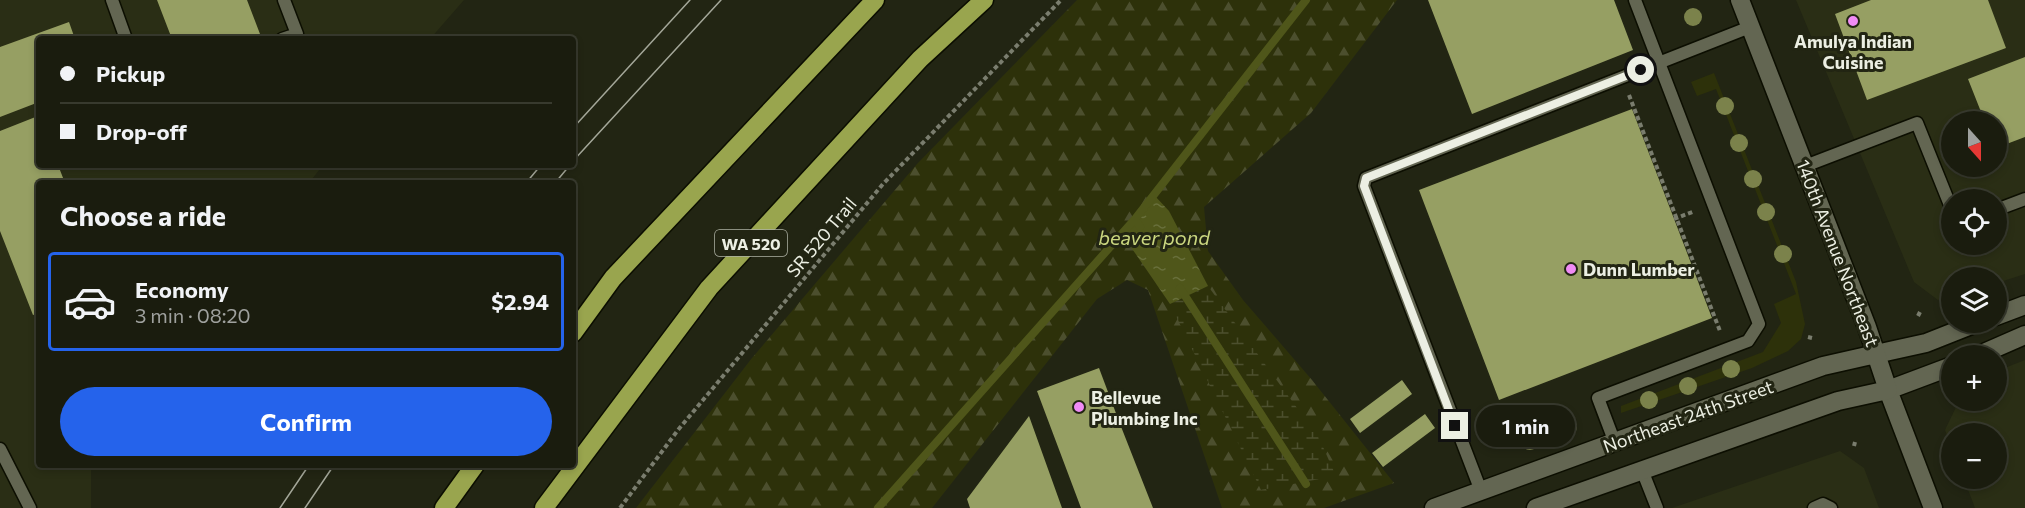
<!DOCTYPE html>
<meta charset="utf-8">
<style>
body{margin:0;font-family:Commissioner,sans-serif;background:#27291c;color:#f1f3f6;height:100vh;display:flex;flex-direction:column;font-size:22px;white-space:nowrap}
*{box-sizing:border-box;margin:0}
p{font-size:20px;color:#9fa19e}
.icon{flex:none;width:33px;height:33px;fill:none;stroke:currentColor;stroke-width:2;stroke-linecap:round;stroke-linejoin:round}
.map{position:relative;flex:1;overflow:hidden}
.drawer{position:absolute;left:36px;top:180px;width:540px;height:288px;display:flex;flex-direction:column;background:#1a1c0e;border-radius:6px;box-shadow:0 3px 9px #0003,0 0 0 2px #383a2e}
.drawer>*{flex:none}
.hud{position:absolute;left:36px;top:36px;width:540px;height:132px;border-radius:6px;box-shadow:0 3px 9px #0003,0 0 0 2px #383a2e;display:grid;align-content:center;height:132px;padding:0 24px;background:#1a1c0e}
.needle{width:39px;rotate:159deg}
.tools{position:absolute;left:1941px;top:111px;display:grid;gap:12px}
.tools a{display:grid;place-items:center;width:66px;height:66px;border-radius:50%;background:#1a1c0e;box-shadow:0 3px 9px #0003,0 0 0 2px #383a2e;font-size:30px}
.end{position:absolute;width:27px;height:27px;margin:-14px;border:8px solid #ecefe3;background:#111;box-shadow:0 0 0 3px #111}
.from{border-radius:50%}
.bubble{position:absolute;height:42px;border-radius:21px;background:#1a1c0e;box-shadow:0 3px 9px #0003,0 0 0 2px #383a2e;font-size:20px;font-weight:700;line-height:42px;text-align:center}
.hud b{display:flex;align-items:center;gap:21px;height:57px;font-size:22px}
.hud b+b{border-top:2px solid #383a2e}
.hud i{width:15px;height:15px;background:#f1f3f6}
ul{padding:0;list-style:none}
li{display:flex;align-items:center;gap:18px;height:99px;margin:0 12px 9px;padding:0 12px;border:3px solid transparent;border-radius:6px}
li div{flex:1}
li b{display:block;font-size:22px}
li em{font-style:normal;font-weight:700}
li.active{border-color:#2563eb}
li>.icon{width:54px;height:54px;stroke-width:1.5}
h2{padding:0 24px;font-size:27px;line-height:72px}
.button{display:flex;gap:12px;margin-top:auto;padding:12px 24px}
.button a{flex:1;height:69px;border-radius:36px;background:#2563eb;color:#fff;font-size:24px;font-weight:700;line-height:69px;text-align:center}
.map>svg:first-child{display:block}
.built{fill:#2a2e15;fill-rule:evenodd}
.green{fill:#2d310a}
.forest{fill:url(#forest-firs)}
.wetland{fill:url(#wetland-marsh)}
.water{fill:url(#water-ripples)}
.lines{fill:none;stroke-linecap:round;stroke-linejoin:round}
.stream{stroke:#4f561a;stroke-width:8}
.building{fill:#969f63}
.service-casing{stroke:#0c0e01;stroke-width:15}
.tertiary-casing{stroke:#0c0e01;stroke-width:21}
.secondary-casing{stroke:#0c0e01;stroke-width:21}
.motorway-casing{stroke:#0c0e01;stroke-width:21}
.path{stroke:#7a7d6e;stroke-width:4;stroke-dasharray:4.5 3;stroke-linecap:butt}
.service{stroke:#636652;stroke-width:12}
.tertiary{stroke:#636652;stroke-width:18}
.secondary{stroke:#636652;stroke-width:18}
.motorway{stroke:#99a54e;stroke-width:18}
.tram{stroke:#a4a799;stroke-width:1.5}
.tree{fill:#7b824b}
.route{stroke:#ecefe3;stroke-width:8}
.poi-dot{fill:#f08bf5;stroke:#222513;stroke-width:2}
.labels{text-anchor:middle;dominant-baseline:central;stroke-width:6;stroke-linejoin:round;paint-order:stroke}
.shield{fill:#222513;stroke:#afb2a5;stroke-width:1.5}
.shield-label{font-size:16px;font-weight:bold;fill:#ecefe3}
.poi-label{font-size:18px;font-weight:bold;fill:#ecefe3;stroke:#222513;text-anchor:start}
.street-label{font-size:18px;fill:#ecefe3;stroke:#222513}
.water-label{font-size:20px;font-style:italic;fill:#cad67f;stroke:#222513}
</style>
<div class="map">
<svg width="2025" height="508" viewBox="0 0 2025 508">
<defs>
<pattern id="forest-firs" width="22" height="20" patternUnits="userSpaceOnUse" patternTransform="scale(1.5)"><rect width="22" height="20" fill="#2d310a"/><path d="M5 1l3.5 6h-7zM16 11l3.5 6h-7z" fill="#4c4f2e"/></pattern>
<pattern id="wetland-marsh" width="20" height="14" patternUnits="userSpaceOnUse" patternTransform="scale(1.5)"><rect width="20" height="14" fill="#2d310a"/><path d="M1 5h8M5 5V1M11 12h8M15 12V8" fill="none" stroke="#4c4f2e"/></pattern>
<pattern id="water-ripples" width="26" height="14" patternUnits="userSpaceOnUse" patternTransform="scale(1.5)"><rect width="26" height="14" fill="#4f561a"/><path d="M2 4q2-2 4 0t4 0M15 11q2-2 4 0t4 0" fill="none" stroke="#686f3b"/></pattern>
</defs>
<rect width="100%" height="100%" fill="#222513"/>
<path class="built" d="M0,0H464L430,39H39V165H323L309,183H39V465H91V508H0Z
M1796,0H2025V274L1997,283L1996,278H1952L1951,296L1938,300L1914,282ZM1952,122H1996V166H1952ZM1952,200H1996V244H1952Z
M2025,360V508H1975L1964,479L1996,478V434H1952L1951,446L1945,430L1959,401L1996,400L1997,371Z
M1840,451L1864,468L1879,508H1672Z"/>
<path class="green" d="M1714,73L1796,282L1805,324L1801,339L1788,351L1752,368L1621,413V406L1763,352L1781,323L1774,304L1796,294L1716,89L1697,96L1691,82Z"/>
<path class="forest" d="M1077,0H1397L1311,113L1204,207L1208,251L1243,300L1312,380L1394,483L1324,508H1222L1148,290L1127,280L1097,299L932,508H636L752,358L917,164Z"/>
<path class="wetland" d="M1208,286L1319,438L1336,476L1261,490L1170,304Z"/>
<path class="water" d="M1154,195L1169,211L1208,286L1170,304L1122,234Z"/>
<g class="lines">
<path class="stream" d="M1140,227L1135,219L1306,0
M1180,288L1306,484
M878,508L1135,219"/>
</g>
<path class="building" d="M157,0H247L260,34L247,39H172Z
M1428,0H1614L1633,50L1472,114Z
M1871,0H1988L2006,48L1867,100L1835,14Z
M69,22L75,39H39V102L0,117V47Z
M2025,57V137L1996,148V122H1985L1968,79Z
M1632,109L1712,318L1499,400L1419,190Z
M38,116L39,165H58L65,183H39V313L33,315L0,231V131Z
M1099,368L1120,424L1153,508H1081L1037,391Z
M1402,380L1412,394L1360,433L1350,419Z
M1425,414L1435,428L1383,467L1372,453Z
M1029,416L1062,508H970L967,499Z"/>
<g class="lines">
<g class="service-casing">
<path id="service" d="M112,0L126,39
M282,39L297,34L284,0
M1805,166L1917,123L1952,210
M1996,210L2025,199
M1615,443L1598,398L1748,341L1759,324L1635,0
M0,449L30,508
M1642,470L1657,508
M1481,491L1364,186L1366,178L1750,27
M1814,508L1823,504L1831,508"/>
</g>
<g class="tertiary-casing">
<path id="tertiary" d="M1996,316L2025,305
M1876,354L1926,343L1979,322
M1977,356L2025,335
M1933,508L1888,390L1952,366"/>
</g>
<g class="secondary-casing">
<path id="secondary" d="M1434,508L1823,366L1876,354
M1536,508L1838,401L1888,390L1867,327L1740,0"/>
</g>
<g class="motorway-casing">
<path id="motorway" d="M573,333L613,278L875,0
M444,508L475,465
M544,508L709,288L920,59L984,0"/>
</g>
<path class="path" d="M1629,95L1720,331
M1674,219L1695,211
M1918,316L1920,312
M1808,337L1812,338
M1854,446L1855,442
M620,508L678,430L883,184L1061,0"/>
<use href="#service" class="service"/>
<use href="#tertiary" class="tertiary"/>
<use href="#secondary" class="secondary"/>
<use href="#motorway" class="motorway"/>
<path class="tram" d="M573,128L690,0
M573,161L721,0
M526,183L541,165
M555,183L570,165
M280,508L309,465
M305,508L334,465"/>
</g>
<g class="tree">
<circle cx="1693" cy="17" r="9"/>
<circle cx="1725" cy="106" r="9"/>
<circle cx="1739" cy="143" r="9"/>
<circle cx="1753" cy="179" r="9"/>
<circle cx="1766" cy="212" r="9"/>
<circle cx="1783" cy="254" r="9"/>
<circle cx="1731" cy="369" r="9"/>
<circle cx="1688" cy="386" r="9"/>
<circle cx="1649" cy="400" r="9"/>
<circle cx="1568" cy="427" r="9"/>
<circle cx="1530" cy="441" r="9"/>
</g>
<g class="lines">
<path class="route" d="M1455,426L1364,186L1366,178L1641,70"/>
</g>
<g class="poi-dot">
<circle cx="1853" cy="21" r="6"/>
<circle cx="1571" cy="269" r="6"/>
<circle cx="1079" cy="407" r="6"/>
</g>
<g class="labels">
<rect class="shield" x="715" y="230" width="72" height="26" rx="4.5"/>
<g class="shield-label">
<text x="751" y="243">WA 520</text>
</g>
<g class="poi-label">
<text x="1853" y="41" text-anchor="middle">Amulya Indian<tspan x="1853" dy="21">Cuisine</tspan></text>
<text x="1583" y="269">Dunn Lumber</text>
<text x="1091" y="397">Bellevue<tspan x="1091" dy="21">Plumbing Inc</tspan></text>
</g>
<g class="street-label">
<text transform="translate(821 237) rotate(-50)">SR 520 Trail</text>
<text transform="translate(1838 253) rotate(69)">140th Avenue Northeast</text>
<text transform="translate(1688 416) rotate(-20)">Northeast 24th Street</text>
</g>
<g class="water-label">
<text x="1154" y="237">beaver pond</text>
</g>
</g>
</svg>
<div class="tools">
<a><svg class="needle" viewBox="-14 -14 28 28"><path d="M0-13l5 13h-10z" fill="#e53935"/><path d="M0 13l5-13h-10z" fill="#9fa19e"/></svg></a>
<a><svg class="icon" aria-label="locate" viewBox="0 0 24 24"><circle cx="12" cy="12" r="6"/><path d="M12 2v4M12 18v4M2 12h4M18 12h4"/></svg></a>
<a><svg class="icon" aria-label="layers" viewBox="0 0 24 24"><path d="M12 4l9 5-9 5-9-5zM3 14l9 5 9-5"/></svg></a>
<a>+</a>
<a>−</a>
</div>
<i class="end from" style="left:1641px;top:70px"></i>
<i class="end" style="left:1455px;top:426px"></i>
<div class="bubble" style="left:1476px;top:405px;width:99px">1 min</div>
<div class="hud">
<b><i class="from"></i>Pickup</b>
<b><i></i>Drop-off</b>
</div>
<section class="drawer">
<h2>Choose a ride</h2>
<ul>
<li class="active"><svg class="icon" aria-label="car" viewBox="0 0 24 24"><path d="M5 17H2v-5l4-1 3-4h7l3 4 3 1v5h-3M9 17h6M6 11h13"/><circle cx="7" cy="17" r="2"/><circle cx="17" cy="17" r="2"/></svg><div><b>Economy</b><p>3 min · 08:20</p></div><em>$2.94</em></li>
</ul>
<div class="button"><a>Confirm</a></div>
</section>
</div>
